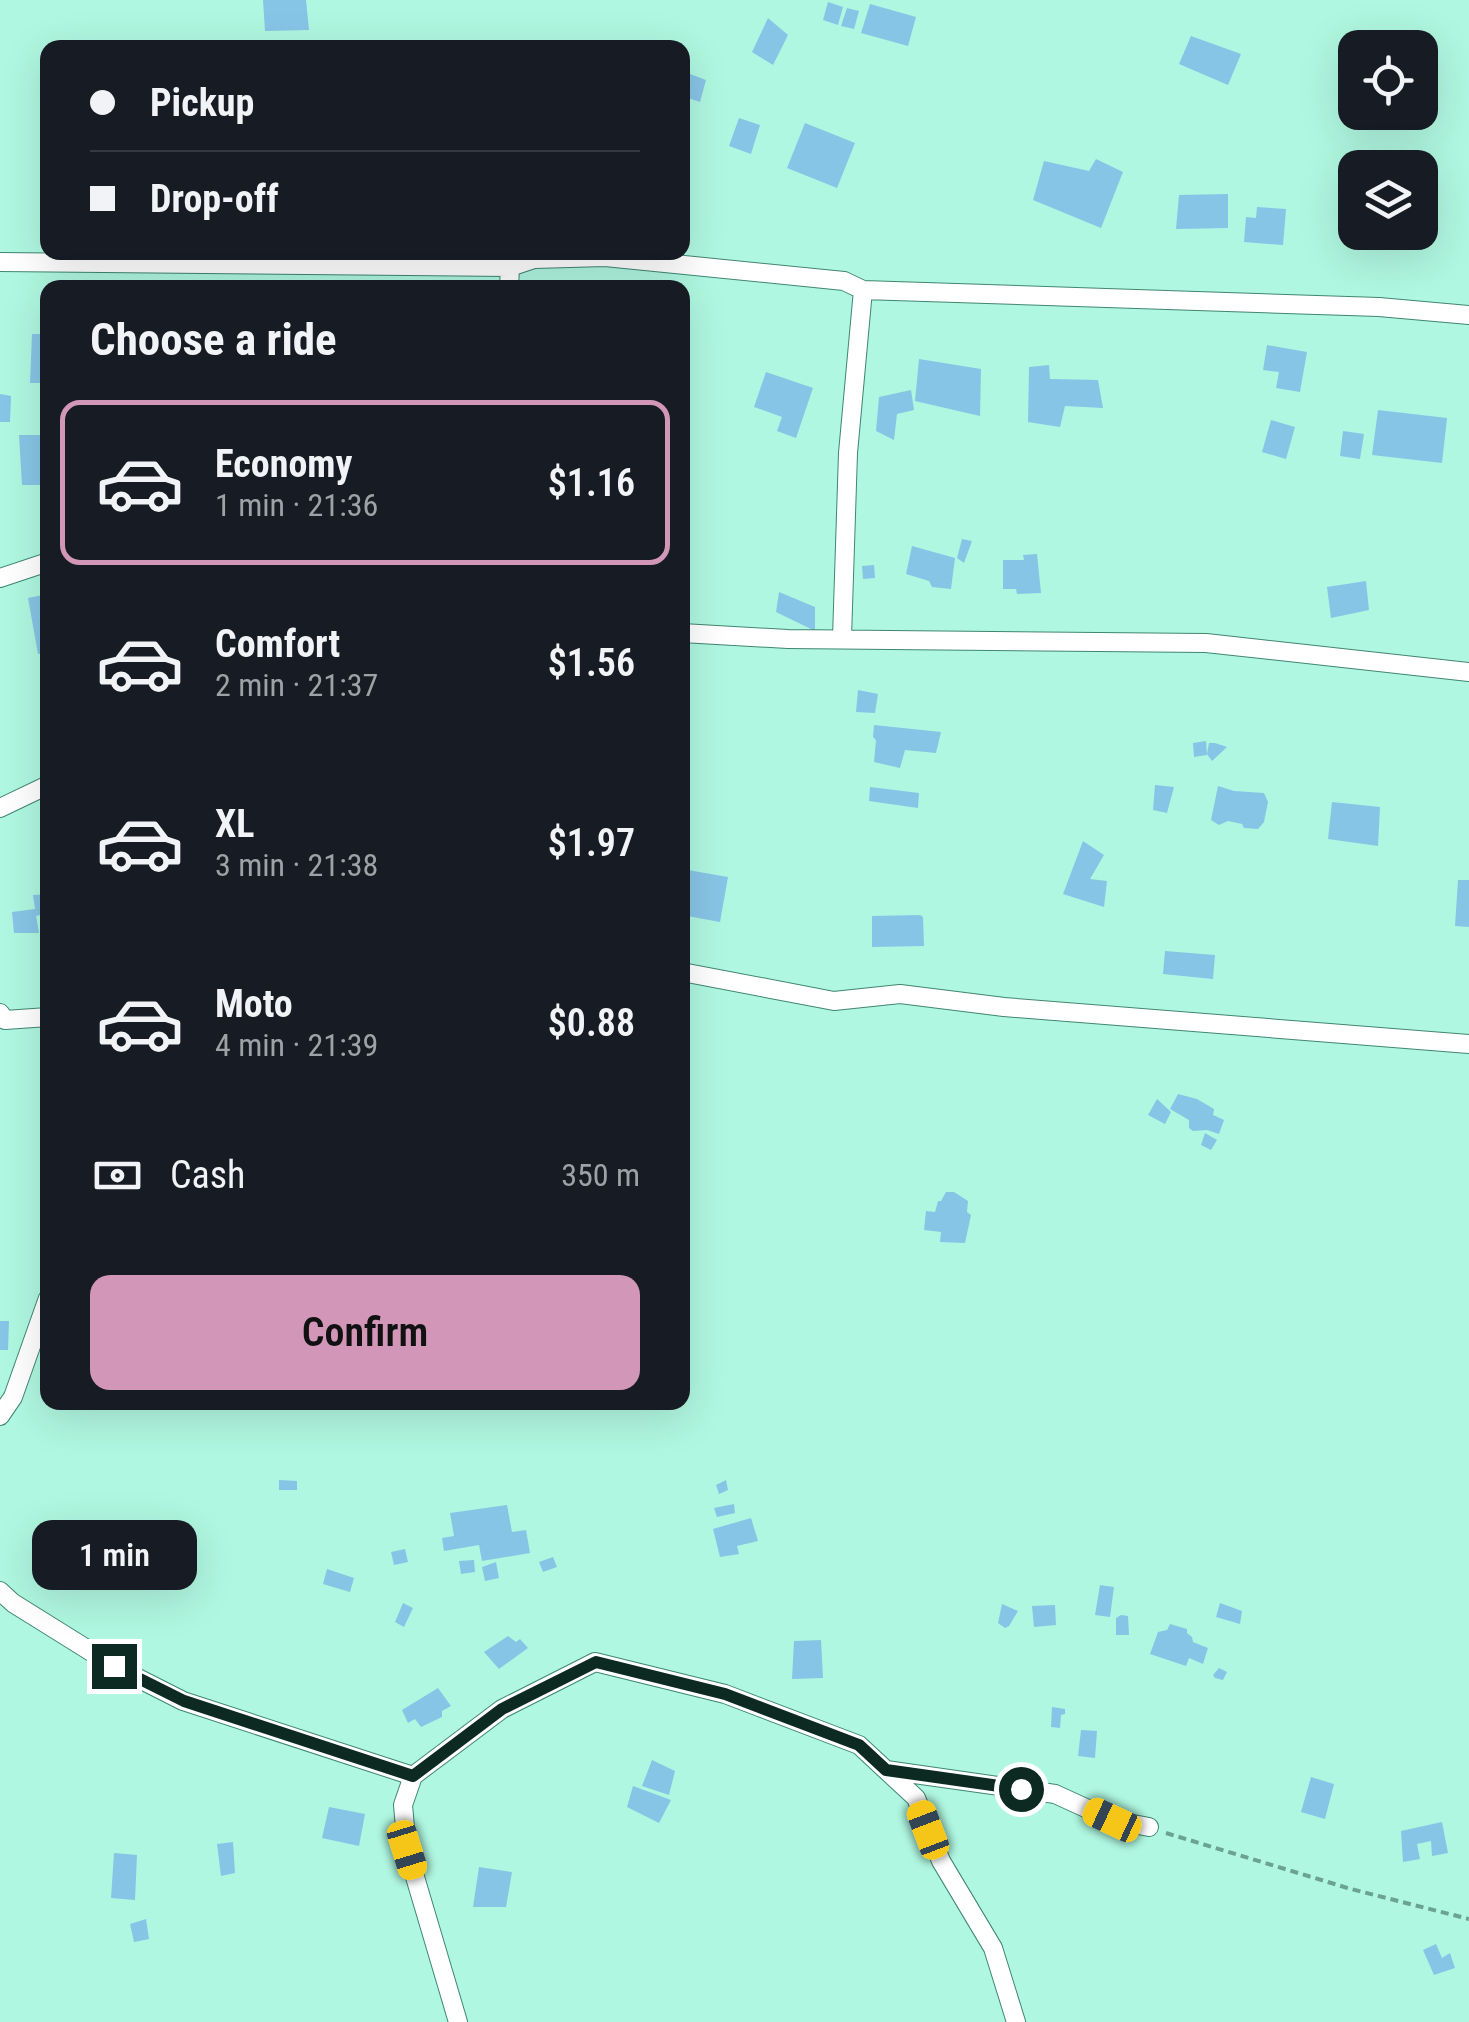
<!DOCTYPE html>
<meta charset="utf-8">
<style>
body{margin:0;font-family:"Roboto Condensed",sans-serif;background:#242831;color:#f1f3f6;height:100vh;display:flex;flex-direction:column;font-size:38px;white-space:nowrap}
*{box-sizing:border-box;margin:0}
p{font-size:32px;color:#9ea1a6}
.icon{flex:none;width:55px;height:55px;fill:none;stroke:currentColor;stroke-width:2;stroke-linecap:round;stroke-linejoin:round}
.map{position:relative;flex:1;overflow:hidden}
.details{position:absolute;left:40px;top:280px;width:650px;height:1130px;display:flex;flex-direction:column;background:#171b24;border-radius:20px;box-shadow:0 10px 40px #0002}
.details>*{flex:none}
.hud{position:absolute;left:40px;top:40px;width:650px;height:220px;border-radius:20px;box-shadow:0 10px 40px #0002;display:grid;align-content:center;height:220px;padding:0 50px;background:#171b24}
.buttons{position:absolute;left:1338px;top:30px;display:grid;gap:20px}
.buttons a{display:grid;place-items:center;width:100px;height:100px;border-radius:20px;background:#171b24;box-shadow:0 10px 40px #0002;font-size:50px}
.end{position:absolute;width:45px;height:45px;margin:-22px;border:12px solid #0c2a22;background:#fff;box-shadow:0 0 0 5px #fff}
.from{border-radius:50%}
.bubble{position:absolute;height:70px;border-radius:20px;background:#171b24;box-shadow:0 10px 40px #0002;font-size:32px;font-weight:600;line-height:70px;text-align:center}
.car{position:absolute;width:30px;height:60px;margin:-30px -15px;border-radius:12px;box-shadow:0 0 8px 2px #0007;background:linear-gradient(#f5c518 24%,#345 0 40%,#f5c518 0 76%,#345 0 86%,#f5c518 0)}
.hud b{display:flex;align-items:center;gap:35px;height:95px;font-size:38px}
.hud b+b{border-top:2px solid #363941}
.hud i{width:25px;height:25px;background:#f1f3f6}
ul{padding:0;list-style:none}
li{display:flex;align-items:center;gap:30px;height:165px;margin:0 20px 15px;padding:0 30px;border:5px solid transparent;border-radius:20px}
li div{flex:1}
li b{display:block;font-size:38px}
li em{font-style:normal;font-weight:600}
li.selected{border-color:#d196b8}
li>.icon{width:90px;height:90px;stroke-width:1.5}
h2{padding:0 50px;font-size:45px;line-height:120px}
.pay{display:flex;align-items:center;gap:25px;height:110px;padding:0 50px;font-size:38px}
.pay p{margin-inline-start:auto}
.button{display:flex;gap:20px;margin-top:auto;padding:20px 50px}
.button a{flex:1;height:115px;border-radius:20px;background:#d196b8;color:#111;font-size:40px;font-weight:600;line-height:115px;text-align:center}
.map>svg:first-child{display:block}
.building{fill:#87c5e6}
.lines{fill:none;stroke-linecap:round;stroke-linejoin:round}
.street-casing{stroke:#408672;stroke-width:20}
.path{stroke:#6ba291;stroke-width:4;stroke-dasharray:8 5;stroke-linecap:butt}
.street{stroke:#fff;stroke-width:18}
.route{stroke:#0c2a22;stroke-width:12}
</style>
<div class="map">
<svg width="1469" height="2022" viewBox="0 0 1469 2022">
<rect width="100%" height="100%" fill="#aff7e0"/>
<path class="building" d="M263,0H306L309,30L265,31Z
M828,2L843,7L838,25L823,20Z
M870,4L916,17L908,46L861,33Z
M847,8L859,11L854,29L841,26Z
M768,18L788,35L773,65L752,52Z
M1191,36L1241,54L1228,85L1179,64Z
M98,40L124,41L123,48H89V44Z
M299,41L300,48H269L268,44Z
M682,71L706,80L700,102L682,96Z
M739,118L760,125L751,154L729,146Z
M805,123L855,143L837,188L787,168Z
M1096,159L1123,172L1101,228L1033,200L1044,161L1089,171Z
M1228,194V228L1176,229L1179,195Z
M1257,207L1286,209L1283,245L1244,242L1246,217L1256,218Z
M32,334H48V383H30Z
M1267,345L1307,352L1300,392L1276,388L1279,372L1263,370Z
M919,359L981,369L980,416L915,401Z
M1049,365L1050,379L1098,380L1103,408L1065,406L1060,427L1028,422L1029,367Z
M766,372L813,388L796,438L777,431L782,417L754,407Z
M911,390L914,410L897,414L894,440L876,431L879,397Z
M0,394L11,396L10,422H0Z
M1378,410L1447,418L1442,463L1372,455Z
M1271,420L1295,427L1286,459L1262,452Z
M1343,431L1364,434L1360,459L1340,456Z
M19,435H44L45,485H22Z
M962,539L972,541L964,563L957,558Z
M912,546L955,558L951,589L932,587L929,581L906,574Z
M1037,554L1041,593L1017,594L1016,589H1003V560H1024L1023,555Z
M874,565L875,578L863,579L862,566Z
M1366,581L1369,610L1331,618L1327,587Z
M779,592L815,607V631L776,612Z
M48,594V653L38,654L28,598Z
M858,690L878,694L875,713L856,712Z
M874,725L941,732L936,753L905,750L900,768L874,762L876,740L873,737Z
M1206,741L1207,755L1194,757L1193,743Z
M1209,743H1215L1227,747L1212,761L1207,754Z
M1155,785L1174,787L1167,813L1153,810Z
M1218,786L1234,791L1264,793L1268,802L1264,822L1258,829L1244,828L1242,824L1228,821L1219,825L1211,820Z
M870,787L919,793L918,808L869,801Z
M1332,802L1380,807L1378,846L1328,839Z
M1083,841L1104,855L1090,879L1107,881L1104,907L1063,894Z
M682,869L728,877L720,922L682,915Z
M1458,880H1469V927L1455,926Z
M48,894V913L36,916L39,933H14L12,912L35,909L33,895Z
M920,915L923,917L924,946L872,947V916Z
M1165,951L1215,955L1213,979L1163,974Z
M1178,1094L1197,1099L1214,1109L1213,1115L1224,1120L1219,1134L1207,1130L1193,1131L1189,1128V1120L1170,1109Z
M1157,1099L1171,1112L1165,1124L1148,1115Z
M1205,1133L1217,1140L1211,1150L1201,1145Z
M946,1192H954L968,1201L967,1212L971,1215L965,1243L940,1242L941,1232L924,1230L926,1211L935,1212L938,1201H941Z
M0,1321H9L8,1350H0Z
M279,1480L297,1481V1490H279Z
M726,1480L728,1490L719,1494L716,1485Z
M734,1504L735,1513L717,1517L714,1508Z
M507,1505L512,1532L526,1530L530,1553L482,1561L479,1545L444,1551L442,1538L454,1536L450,1513Z
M751,1518L758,1541L737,1546L739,1554L720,1557L713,1529Z
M405,1549L408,1562L394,1565L391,1552Z
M553,1557L557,1567L543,1572L539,1562Z
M474,1560L475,1572L461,1574L459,1561Z
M496,1562L499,1578L485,1581L482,1567Z
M327,1569L354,1578L350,1592L323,1584Z
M1100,1585L1114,1587L1110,1617L1095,1615Z
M403,1603L413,1608L404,1627L395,1622Z
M1220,1603L1242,1611L1240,1624L1216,1617Z
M1002,1604L1018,1611L1009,1626L1005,1628L998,1623Z
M1055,1605L1056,1625L1034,1627L1032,1606Z
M1121,1615L1128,1616L1129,1635H1116V1618Z
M1170,1624L1187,1629V1633L1192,1637L1193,1642L1208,1648L1203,1664L1189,1658L1186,1666L1150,1654L1158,1632L1167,1630Z
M508,1636L516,1642L520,1639L528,1648L499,1669L484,1652Z
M821,1640L823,1678L792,1679L794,1641Z
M1219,1668L1227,1672L1223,1680L1215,1678L1213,1675Z
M438,1688L451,1706L442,1711V1717L421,1727L415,1719L408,1723L402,1710Z
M1052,1707L1065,1709V1714L1061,1715L1060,1728L1051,1727Z
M1081,1730L1097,1731L1095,1758L1078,1756Z
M652,1760L675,1771L669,1795L642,1786Z
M1311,1777L1334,1784L1325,1819L1301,1812Z
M633,1786L671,1800L659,1823L627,1807Z
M329,1807L365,1814L359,1846L322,1838Z
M1442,1822L1448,1853L1432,1856L1431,1841L1417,1844L1420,1859L1403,1862L1401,1831Z
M233,1842L235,1873L221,1876L217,1844Z
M114,1853L137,1855L135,1900L111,1898Z
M479,1867L512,1872L506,1907H473Z
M146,1919L149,1939L134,1942L130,1924Z
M1436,1944L1442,1958L1450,1953L1455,1968L1434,1975L1423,1950Z"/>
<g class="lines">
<g class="street-casing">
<path id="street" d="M0,262L510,267L534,259L605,257L844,281L863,290L1379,307L1469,315
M509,288L510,267
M0,578L48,562
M682,633L788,639L1206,643L1469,672
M842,638L848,453L863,290
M0,808L48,785
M682,972L834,1001L900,994L1004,1007L1469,1044
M0,1013L5,1020L48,1017
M0,1416L13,1397L48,1298
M0,1591L13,1603L114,1666L183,1701L413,1776L403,1805L407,1850L458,2022
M886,1770L1055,1794L1112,1820L1149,1827
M413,1776L502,1709L595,1662L725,1694L859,1745L916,1798L941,1861L993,1948L1016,2022"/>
</g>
<path class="path" d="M1166,1833L1351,1889L1469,1919"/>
<use href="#street" class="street"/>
</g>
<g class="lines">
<path class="route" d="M114,1666L184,1701L413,1776L502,1709L596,1662L725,1694L859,1745L886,1770L1021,1789"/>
</g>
</svg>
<div class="buttons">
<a><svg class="icon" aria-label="locate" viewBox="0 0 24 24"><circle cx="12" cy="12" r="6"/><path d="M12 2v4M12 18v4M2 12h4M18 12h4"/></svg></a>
<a><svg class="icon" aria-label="layers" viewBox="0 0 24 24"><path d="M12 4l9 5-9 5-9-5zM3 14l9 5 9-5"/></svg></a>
</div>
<i class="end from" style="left:1021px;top:1789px"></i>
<i class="end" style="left:114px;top:1666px"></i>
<div class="bubble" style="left:32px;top:1520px;width:165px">1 min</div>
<i class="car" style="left:1112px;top:1820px;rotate:295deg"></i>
<i class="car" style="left:928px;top:1830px;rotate:339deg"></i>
<i class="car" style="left:407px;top:1850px;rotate:163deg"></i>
<div class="hud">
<b><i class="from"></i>Pickup</b>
<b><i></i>Drop-off</b>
</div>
<section class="details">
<h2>Choose a ride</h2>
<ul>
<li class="selected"><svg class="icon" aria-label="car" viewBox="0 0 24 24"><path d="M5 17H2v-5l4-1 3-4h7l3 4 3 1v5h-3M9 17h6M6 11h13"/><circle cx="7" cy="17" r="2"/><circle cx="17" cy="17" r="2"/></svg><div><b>Economy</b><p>1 min · 21:36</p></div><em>$1.16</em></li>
<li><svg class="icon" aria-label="car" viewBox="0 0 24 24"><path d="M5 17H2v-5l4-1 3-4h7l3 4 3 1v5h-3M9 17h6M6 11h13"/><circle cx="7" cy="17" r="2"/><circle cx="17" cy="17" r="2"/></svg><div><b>Comfort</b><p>2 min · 21:37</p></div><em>$1.56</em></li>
<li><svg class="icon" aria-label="car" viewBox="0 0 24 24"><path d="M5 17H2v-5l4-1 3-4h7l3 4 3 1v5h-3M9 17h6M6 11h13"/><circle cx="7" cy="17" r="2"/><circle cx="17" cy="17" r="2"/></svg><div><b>XL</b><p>3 min · 21:38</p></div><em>$1.97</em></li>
<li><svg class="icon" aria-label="car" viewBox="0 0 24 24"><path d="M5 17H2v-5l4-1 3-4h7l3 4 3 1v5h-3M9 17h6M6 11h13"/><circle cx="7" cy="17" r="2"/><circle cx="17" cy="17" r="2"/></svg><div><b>Moto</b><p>4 min · 21:39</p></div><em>$0.88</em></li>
</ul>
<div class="pay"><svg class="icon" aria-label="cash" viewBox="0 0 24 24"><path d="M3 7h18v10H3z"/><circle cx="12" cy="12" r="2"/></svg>Cash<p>350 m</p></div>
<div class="button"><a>Confirm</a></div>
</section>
</div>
